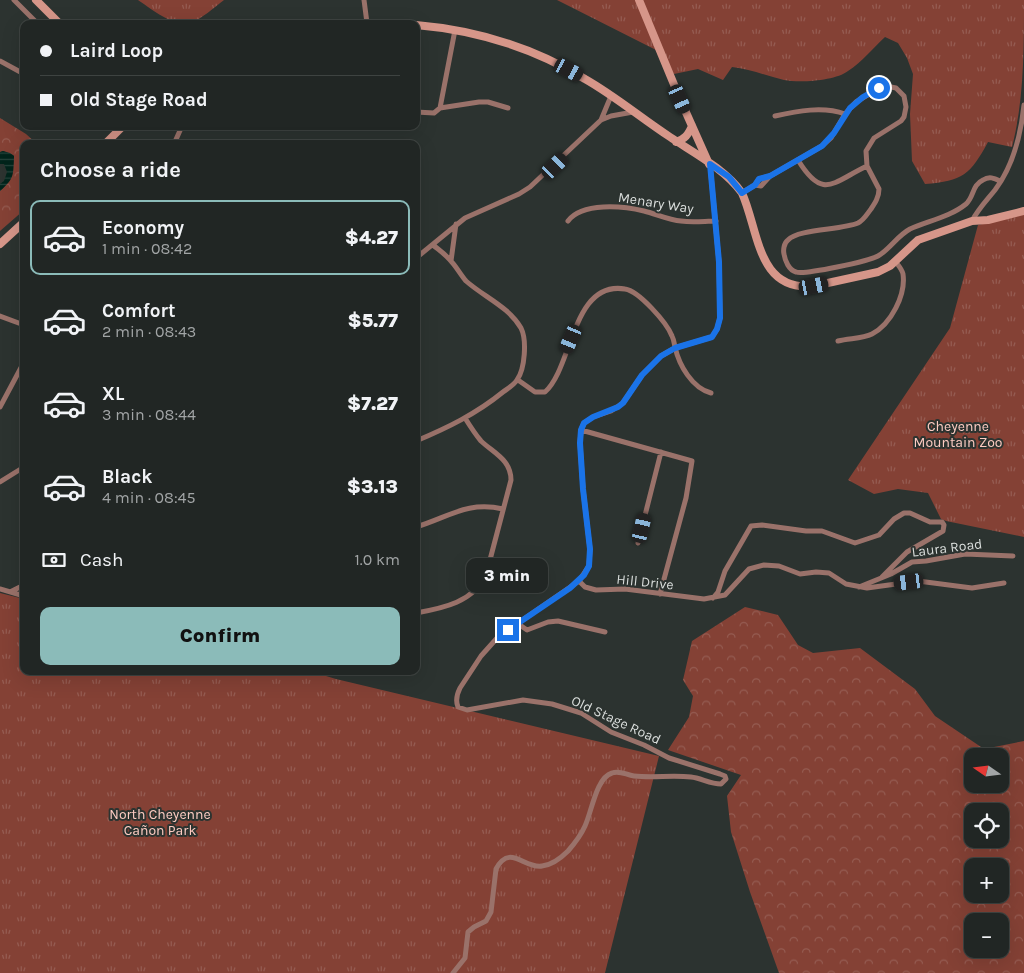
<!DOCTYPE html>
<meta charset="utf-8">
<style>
body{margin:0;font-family:Karla,sans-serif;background:#292e2c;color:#f1f3f6;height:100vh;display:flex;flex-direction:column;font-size:19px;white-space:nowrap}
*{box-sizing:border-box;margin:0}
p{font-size:16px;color:#a2a5a6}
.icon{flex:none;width:28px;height:28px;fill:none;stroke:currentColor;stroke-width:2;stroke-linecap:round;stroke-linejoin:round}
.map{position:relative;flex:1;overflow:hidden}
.details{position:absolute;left:20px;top:140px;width:400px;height:535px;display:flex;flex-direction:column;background:#212624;border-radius:10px;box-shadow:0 5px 20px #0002,0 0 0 1px #3e4341}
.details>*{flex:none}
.hud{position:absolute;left:20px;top:20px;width:400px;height:110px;border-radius:10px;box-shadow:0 5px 20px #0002,0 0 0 1px #3e4341;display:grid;align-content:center;height:110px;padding:0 20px;background:#212624}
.needle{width:32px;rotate:284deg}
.fabs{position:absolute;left:964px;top:748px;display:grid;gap:10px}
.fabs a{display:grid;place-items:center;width:45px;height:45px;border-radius:10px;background:#212624;box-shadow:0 5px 20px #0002,0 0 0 1px #3e4341;font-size:25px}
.end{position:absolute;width:22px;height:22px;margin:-11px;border:6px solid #1a73e8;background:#fff;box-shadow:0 0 0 2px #fff}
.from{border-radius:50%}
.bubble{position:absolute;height:35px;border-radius:10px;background:#212624;box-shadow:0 5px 20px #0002,0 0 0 1px #3e4341;font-size:16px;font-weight:800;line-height:35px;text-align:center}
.car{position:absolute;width:15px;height:30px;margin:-15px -8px;border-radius:6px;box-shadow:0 0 4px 1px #0007;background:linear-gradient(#222 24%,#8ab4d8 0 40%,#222 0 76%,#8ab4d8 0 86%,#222 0)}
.hud b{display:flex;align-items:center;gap:18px;height:48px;font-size:19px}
.hud b+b{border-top:1px solid #3e4341}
.hud i{width:12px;height:12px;background:#f1f3f6}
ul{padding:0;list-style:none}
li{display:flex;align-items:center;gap:15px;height:75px;margin:0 10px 8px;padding:0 10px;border:2px solid transparent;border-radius:10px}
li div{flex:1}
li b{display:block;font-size:19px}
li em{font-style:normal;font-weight:800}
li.on{border-color:#8bbbb9}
li>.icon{width:45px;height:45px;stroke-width:1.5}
h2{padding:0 20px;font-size:22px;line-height:60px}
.pay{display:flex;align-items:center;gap:12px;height:55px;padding:0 20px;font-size:19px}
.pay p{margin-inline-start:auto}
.cta{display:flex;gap:10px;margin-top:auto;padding:10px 20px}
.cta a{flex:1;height:58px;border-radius:10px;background:#8bbbb9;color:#111;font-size:20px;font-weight:800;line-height:58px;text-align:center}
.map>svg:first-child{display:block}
.grass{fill:url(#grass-tufts)}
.forest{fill:url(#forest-crowns);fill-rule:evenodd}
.water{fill:url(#water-rules)}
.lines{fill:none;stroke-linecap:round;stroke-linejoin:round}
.street{stroke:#9a726a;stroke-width:5}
.secondary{stroke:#d69689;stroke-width:8}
.route{stroke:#1a73e8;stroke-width:6}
.labels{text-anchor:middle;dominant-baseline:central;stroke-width:4;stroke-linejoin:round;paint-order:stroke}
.street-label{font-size:14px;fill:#dadedc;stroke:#2c3330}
.park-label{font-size:14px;fill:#feccc2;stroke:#2c3330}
</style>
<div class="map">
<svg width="1024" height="973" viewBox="0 0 1024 973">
<defs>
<pattern id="grass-tufts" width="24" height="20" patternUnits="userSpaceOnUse" patternTransform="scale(1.25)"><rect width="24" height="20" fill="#844135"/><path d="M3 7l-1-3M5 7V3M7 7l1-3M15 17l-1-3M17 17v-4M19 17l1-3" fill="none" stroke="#955c52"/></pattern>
<pattern id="forest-crowns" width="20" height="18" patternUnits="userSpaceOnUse" patternTransform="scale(1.25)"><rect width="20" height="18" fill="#844135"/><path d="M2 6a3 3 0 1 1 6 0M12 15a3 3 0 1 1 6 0" fill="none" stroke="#955c52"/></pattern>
<pattern id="water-rules" width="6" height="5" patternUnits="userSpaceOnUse" patternTransform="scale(1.25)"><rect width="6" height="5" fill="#00241b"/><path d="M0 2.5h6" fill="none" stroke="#25433c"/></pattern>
</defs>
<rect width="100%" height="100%" fill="#2c3330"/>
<path class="grass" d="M138,0H224C215,7 201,19 191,23C176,29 150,8 138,0Z
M557,0H1024C1024,49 1024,100 1012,147L988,142C970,175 963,181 925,184L912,161L910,114L913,74L907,58L898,43L885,37C873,48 862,62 848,71C835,81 800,83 784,80C767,76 750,69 732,67L723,80L698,69L674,74L656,50Z
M1024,214V537L946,521L941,519L928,493L898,489L874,494L848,480L950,328L978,225Z
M0,593L24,599V671H316V673L336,679L659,756L605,973H0Z"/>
<path class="forest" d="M0,118L26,134L37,144H24V210L0,231V191C12,180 13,172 14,156L13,155L3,151L0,152Z
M745,607L778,615L798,645L813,653L860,648L915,689L935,716L984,749L1024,741V973H779L750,892L731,832L727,796L741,775L668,750L689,717L693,696L683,680L692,641ZM972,756H1000V784H972ZM972,811H1000V839H972ZM972,866H1000V894H972ZM972,921H1000V949H972Z"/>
<path class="water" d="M3,151L10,153L14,156C13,175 15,178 0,191V184L4,181L7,172L4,164H0V152Z"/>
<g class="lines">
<path class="street" d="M14,0L38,24
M364,0L367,23
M81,24H82
M0,61L24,74
M440,108L479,102H488L508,108
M416,112L434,113L440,108L455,30
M775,116C797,111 823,106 845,114
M601,120L611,96
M174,144L182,126
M798,160C823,201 833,182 867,166
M755,185L761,186L770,176
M742,193L755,185L759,179L770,176L822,146L831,138L845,114L856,102L879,88L891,87L896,88L904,96L906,107L904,117L901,121L874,138L866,151L867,166L879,189C879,197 875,203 871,209C867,214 864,220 858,223C842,230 798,229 788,240C784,243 783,250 784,254C785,261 789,270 796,272C805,275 869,261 878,256C890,249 897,236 910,229C928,221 950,217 966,204C974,197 972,185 983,180C989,176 994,178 1000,181
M568,221C582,202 623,206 644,211C656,214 669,220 681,221C693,223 705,221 716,221
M972,221C978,209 987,200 995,190C1013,166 1021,134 1024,105
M416,258L465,218L519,194L530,187L601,120L611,116L633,112
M451,261L456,224
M0,316L24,325
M838,341C849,338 862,339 872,334C891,324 906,295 903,274C902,269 898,265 895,261
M518,380L535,392H545C573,367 572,280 625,289C639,291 667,323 672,336C674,340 674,343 675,347C679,365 692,388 711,393
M0,407L24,362
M581,430L692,461L686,498L660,594
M416,441C447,428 476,414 503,392C507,389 514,385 517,380C525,369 527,340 521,328C509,307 484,297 466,281C460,274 456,266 450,260C445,254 439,250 433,245
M0,482L24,467
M416,527C449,517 467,501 503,509
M638,543L661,452
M579,581L585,587L596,590L625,589L704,599L725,595L749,569L764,565L779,566L800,574L816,572L829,573L846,584L867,588L918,581L972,588L1004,583
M859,587L891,574L912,562L926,561L965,554L1013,556
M0,589L24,596
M10,592L24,585
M713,598L718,592L725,571L751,526L762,525L806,531H822L855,543L879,535L894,519L904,513H910L930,522H942L944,525L943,531L907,552L882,577
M416,613C444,608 473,602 486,575L511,480C511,460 495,454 481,441C475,434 470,426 465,418
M517,623L527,630L548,622L558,621L605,632
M453,973L465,958L468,932L474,927L486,921L491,912L496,869C510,843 524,869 542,866C552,865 562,857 568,851C575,843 581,835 585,826C592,811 596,778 612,773C620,770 626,775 634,776C653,778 672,775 691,777C701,778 710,784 721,784L726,779L725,776L720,774L669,758L644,745L611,732L581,713L552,704L523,700L467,710L458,707C455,700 457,694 460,688L481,656L498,637L579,581L589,566L590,549L583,489L580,443L581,430L584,423L593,417L611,411L623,403L642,375L661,356L675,348L712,337L717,329L720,318L719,262L710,164"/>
<path class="secondary" d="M36,0L60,24
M639,0L680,99L709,164
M356,24H394
M416,25C475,30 534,48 585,79C615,96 641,118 670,137C694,153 725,169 742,193C759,231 757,292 814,286L878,272L890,266L918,240L972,221L988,220L1024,211
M676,142C685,139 688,135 692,126
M105,144L123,126
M0,244L24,222"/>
</g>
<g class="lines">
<path class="route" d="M508,630L570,588L584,575L589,566L590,549L583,489L580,443L581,430L584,423L593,417L618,407L623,403L642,375L661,356L675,348L712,337L717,329L720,318L719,262L710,164L729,177L742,193L755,185L759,179L770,176L822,146L834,133L850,108L863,97L879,88"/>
</g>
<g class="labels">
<g class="street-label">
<text transform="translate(656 203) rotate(9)">Menary Way</text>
<text transform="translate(947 548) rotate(-7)">Laura Road</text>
<text transform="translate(645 582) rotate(6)">Hill Drive</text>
<text transform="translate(616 720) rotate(25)">Old Stage Road</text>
</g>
<g class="park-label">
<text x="958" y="426">Cheyenne<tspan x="958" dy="16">Mountain Zoo</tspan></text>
<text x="160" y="814">North Cheyenne<tspan x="160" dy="16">Cañon Park</tspan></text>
</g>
</g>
</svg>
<div class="fabs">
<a><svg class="needle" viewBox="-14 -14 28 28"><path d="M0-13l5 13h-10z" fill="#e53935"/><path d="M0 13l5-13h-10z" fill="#a2a5a6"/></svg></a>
<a><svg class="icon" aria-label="locate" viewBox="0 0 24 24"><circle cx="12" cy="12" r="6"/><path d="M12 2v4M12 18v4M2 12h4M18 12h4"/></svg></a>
<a>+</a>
<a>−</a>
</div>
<i class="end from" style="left:879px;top:88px"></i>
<i class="end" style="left:508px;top:630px"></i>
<div class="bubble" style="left:466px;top:558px;width:82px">3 min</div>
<i class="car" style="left:569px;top:70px;rotate:118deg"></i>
<i class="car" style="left:680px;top:99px;rotate:156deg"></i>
<i class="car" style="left:555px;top:166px;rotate:46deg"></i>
<i class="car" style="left:814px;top:286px;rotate:79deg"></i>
<i class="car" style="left:571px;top:339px;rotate:203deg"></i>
<i class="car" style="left:642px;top:528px;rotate:13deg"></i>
<i class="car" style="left:909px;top:582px;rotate:263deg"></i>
<div class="hud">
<b><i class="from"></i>Laird Loop</b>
<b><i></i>Old Stage Road</b>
</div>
<section class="details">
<h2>Choose a ride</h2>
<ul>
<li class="on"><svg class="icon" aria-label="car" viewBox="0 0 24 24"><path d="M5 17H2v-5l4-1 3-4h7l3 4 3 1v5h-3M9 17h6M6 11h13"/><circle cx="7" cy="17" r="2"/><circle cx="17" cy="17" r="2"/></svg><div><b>Economy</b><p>1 min · 08:42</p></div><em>$4.27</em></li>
<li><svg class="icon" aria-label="car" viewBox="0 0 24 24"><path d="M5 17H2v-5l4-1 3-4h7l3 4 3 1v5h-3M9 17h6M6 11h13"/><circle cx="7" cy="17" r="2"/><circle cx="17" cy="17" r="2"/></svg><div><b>Comfort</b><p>2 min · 08:43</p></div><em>$5.77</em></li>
<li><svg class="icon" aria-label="car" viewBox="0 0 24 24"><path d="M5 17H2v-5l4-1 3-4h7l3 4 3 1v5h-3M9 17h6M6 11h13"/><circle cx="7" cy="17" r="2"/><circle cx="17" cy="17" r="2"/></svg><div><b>XL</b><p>3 min · 08:44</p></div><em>$7.27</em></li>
<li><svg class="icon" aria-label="car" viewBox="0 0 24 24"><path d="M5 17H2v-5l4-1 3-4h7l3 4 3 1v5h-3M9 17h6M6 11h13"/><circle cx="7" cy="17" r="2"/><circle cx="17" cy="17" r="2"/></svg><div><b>Black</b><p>4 min · 08:45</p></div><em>$3.13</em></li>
</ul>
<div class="pay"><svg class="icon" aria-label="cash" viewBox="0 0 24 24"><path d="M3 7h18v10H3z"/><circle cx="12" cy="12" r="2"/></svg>Cash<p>1.0 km</p></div>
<div class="cta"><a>Confirm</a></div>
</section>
</div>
